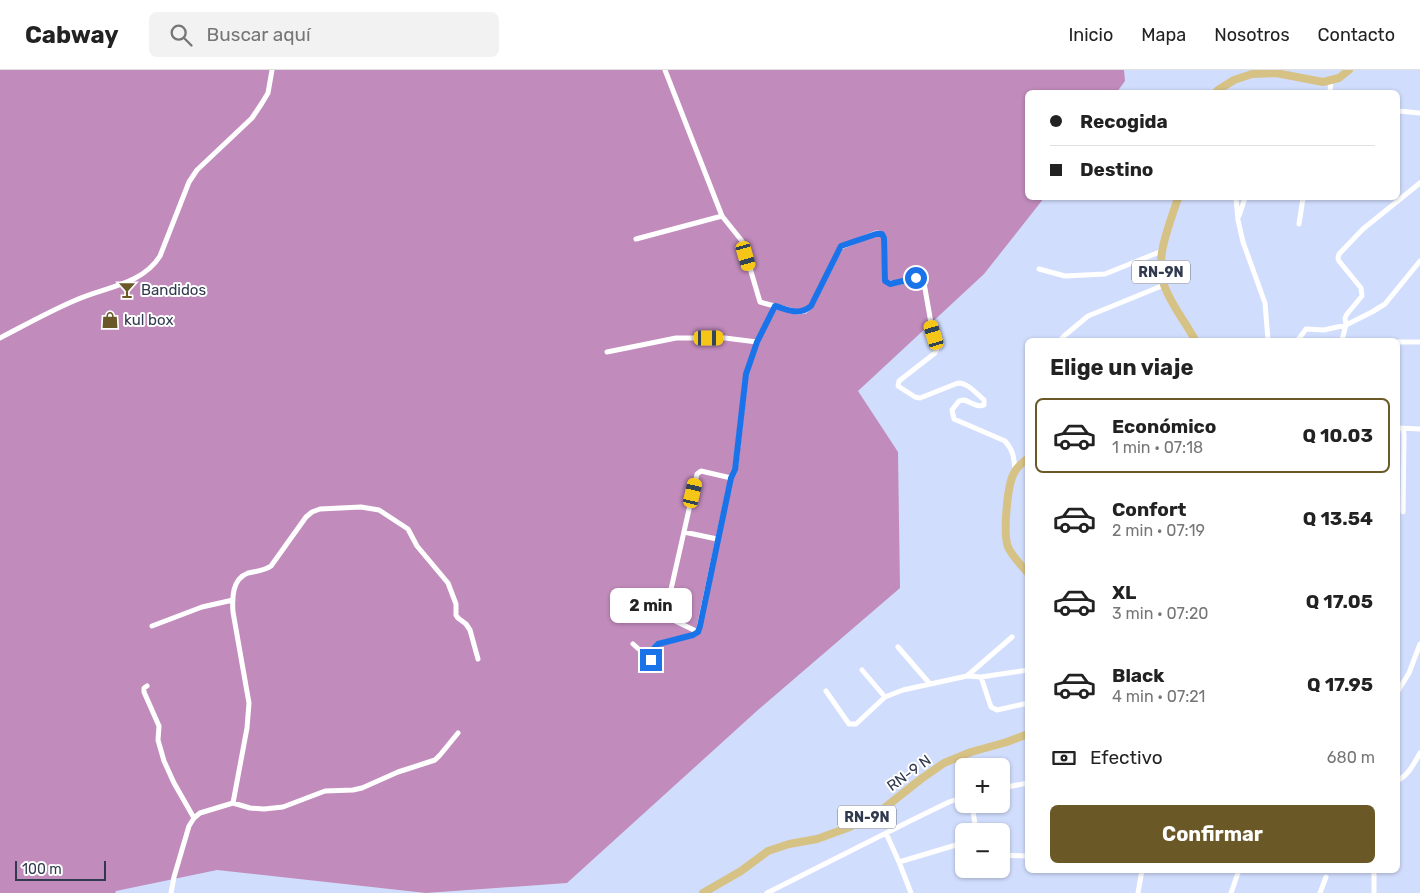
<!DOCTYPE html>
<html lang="es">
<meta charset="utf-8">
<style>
body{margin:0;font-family:Rubik,sans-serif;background:#f2f2f2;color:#222;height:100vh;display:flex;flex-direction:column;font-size:19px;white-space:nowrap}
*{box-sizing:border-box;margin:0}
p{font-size:16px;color:#767676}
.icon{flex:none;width:28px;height:28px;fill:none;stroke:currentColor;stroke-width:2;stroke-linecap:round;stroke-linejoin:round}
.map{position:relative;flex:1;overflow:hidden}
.sheet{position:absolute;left:1025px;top:268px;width:375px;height:535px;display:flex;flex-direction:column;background:#fff;border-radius:8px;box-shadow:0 1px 4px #0004}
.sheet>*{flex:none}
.top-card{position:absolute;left:1025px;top:20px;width:375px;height:110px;border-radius:8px;box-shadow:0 1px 4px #0004;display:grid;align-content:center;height:110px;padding:0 25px;background:#fff}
.buttons{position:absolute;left:955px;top:688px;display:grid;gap:10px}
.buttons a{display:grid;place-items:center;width:55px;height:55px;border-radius:8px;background:#fff;box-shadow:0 1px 4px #0004;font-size:25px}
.scale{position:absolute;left:15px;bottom:12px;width:91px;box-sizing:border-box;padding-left:5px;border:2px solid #31394e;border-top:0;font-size:14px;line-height:18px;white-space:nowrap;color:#31394e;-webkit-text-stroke:4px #fff;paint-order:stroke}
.end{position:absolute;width:22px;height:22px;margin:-11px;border:6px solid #1a73e8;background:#fff;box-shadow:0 0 0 2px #fff}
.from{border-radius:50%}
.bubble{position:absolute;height:35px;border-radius:8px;background:#fff;box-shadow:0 1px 4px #0004;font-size:16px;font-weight:700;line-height:35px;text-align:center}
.car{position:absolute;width:15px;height:30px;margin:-15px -8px;border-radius:6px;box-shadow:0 0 4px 1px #0007;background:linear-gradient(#f5c518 24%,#345 0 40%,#f5c518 0 76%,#345 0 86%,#f5c518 0)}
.top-card b{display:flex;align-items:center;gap:18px;height:48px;font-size:19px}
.top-card b+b{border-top:1px solid #e0e0e0}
.top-card i{width:12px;height:12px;background:#222}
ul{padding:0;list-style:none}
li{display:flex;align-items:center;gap:15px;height:75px;margin:0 10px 8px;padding:0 15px;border:2px solid transparent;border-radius:8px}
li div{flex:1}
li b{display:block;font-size:19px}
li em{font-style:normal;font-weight:700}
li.active{border-color:#6a5826}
li>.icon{width:45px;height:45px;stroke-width:1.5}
h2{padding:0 25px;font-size:22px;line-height:60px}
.pay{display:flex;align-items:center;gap:12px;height:55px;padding:0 25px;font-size:19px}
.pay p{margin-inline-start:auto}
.button{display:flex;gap:10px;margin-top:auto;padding:10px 25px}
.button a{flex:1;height:58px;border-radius:8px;background:#6a5826;color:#fff;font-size:20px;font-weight:700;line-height:58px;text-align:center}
header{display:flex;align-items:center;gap:30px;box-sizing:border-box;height:70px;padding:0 25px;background:#fff;border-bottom:1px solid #e0e0e0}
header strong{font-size:24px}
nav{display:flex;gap:28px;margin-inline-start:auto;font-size:18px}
.search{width:350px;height:45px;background:#f2f2f2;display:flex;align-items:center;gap:12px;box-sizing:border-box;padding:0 18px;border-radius:8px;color:#767676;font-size:19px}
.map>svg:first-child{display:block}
.forest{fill:#c18bbc}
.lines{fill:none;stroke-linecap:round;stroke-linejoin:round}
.street{stroke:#fff;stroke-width:5}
.primary{stroke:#d7c285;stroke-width:8}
.route{stroke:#1a73e8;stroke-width:6}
.labels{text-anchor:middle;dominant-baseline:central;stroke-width:4;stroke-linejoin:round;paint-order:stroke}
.shield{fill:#fff;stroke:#6f7483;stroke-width:1}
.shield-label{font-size:14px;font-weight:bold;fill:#31394e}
.poi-label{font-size:15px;fill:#31394e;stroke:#fff;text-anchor:start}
.street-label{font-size:15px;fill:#31394e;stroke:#fff}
</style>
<header>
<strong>Cabway</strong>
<div class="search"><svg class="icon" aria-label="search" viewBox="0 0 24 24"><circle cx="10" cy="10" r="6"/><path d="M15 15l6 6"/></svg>Buscar aquí</div>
<nav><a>Inicio</a><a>Mapa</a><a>Nosotros</a><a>Contacto</a></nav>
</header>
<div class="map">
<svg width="1420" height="823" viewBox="0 0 1420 823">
<rect width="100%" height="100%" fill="#d1ddfd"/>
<path class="forest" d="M0,0H1124L1125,11L1117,22H1028V128H1044L984,204L858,321L898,382L900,518L759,639L567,813L426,823L217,800L116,821L115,823H0Z"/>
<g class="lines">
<path class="street" d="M665,0L722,146L742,171L760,232L797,242L805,241L811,236L841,177L876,163L882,164L884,168L885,211C895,218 910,206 922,209L924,213L931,253L938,277L935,283L899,311L898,316L915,327L920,328L958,313C968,313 976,323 984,330V335C977,338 971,332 964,330L959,331L952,340L954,349L1005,371C1014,381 1014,389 1015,401
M1330,22L1331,11
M1398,41L1420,43
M1236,128L1238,150L1243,172L1265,233L1268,270
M1239,146L1245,128
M1299,154L1303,128H1305
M636,169L722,146
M1039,199L1065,206L1105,204L1162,181
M0,268C25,255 50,241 76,230C104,217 142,215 160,186L189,112L197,100L252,48L262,33L268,23L272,0
M1061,270L1064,266L1088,246L1164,215
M1298,270L1306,259L1324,260L1346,255L1372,242L1385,234L1420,191
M1342,270L1346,255L1345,248L1347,244L1362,226L1361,218L1339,191L1338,188L1339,184L1363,159L1420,113
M1398,272H1420
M607,282L676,268H725L757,272
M1398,358L1420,359
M1403,442L1404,365L1403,359
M684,462L717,469
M152,556L202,537L233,530
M698,562L671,549L666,542L667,537L697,404L701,401L731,408
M633,574L651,590H653L655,587L654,578L658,574L693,565L698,562L731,408L735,401L746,304L757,272L775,236
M898,577L930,614
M862,600L885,627
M967,606L1012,567
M981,607L991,637L997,640L1028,633
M147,616L144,618V622L159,656L158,670L164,691L174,713L194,748
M826,621L849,654H856L885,627L903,620L967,606L981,607L1028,600
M1398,621L1409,603L1420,574
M1398,710C1409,705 1414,693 1420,683
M1001,718L1028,713
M233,733L247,658L249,633L233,542C232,528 232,509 248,503C257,501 264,501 271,496L306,447L312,442L320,439L361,437L379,440L408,459L417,476L448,513L456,534V545L458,548L466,554L470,560L478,589
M972,734L976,761
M886,763L899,792L911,823
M1001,785L1026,786
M899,792L956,775
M171,823L174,807L189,756L194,748L200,743L233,733L250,738L264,739L283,737L325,721L353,720L362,718L398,702L435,690L440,685L458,663
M767,823L910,751L949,732L964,727
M1138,823L1142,800
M1231,823L1239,800
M1320,823L1326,807
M1374,823V800"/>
<path class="primary" d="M1216,22L1218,20L1234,10L1252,4L1276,3L1323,12L1339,8L1349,0
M1178,128C1170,153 1154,189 1164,215C1171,235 1185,251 1195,270
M1028,388C1023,392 1017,397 1014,403C1007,416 1003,464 1008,477C1012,486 1021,495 1028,503
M703,823L741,801L768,781L789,774L817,769L850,757L883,739L921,709L944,693L971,682L1007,672L1028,664"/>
</g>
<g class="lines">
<path class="route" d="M651,590L655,587L654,578L658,574L693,565L698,562L700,556L731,408L735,400L746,304L757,272L775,236C789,240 799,246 811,236L841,176L876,164H882L884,168L885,211L890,214L916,208"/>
</g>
<defs>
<g id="bar-bare" transform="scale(1.35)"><path d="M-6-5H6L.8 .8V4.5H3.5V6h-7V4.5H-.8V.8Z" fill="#6a5826" stroke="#fff" stroke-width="2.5" paint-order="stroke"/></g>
<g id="shop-bare" transform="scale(1.35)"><path d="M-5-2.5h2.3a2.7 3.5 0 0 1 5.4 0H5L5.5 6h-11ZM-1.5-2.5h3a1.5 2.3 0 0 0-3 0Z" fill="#6a5826" stroke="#fff" stroke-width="2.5" paint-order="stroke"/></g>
</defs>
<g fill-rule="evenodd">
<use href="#bar-bare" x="127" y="220"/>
<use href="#shop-bare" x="110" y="250"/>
</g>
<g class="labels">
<g class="shield">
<rect x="1132" y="190.5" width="58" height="23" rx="4"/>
<rect x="838" y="735.5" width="58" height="23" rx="4"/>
</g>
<g class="shield-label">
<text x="1161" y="202">RN-9N</text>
<text x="867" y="747">RN-9N</text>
</g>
<g class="poi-label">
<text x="141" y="220">Bandidos</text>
<text x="124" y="250">kul box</text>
</g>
<g class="street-label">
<text transform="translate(909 703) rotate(-36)">RN-9 N</text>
</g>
</g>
</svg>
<div class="buttons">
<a>+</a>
<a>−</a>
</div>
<div class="scale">100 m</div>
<i class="end from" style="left:916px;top:208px"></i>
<i class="end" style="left:651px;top:590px"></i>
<div class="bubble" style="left:610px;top:518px;width:82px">2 min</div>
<i class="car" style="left:746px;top:186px;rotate:164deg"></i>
<i class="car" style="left:934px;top:265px;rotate:343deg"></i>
<i class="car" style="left:709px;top:268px;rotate:90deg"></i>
<i class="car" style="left:693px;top:423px;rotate:13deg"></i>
<div class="top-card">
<b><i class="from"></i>Recogida</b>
<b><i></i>Destino</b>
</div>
<section class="sheet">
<h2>Elige un viaje</h2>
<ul>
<li class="active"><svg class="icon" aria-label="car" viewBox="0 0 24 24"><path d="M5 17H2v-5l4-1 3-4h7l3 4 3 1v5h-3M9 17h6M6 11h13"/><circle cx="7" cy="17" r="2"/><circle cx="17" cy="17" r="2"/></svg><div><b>Económico</b><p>1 min · 07:18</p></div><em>Q 10.03</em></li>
<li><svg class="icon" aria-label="car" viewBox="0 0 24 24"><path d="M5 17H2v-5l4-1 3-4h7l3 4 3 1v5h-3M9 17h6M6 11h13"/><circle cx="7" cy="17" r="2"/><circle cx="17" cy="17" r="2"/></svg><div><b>Confort</b><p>2 min · 07:19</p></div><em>Q 13.54</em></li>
<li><svg class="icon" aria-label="car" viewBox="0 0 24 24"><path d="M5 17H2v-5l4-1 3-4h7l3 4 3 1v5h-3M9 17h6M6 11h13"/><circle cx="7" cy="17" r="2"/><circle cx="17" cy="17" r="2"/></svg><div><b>XL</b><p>3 min · 07:20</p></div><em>Q 17.05</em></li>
<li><svg class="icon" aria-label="car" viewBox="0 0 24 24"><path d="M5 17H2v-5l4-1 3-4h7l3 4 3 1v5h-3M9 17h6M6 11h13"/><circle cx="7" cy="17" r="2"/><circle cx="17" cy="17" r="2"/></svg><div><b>Black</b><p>4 min · 07:21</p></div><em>Q 17.95</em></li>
</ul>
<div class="pay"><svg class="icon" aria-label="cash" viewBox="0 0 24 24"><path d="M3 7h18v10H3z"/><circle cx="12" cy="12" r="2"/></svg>Efectivo<p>680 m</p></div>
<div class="button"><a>Confirmar</a></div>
</section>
</div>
